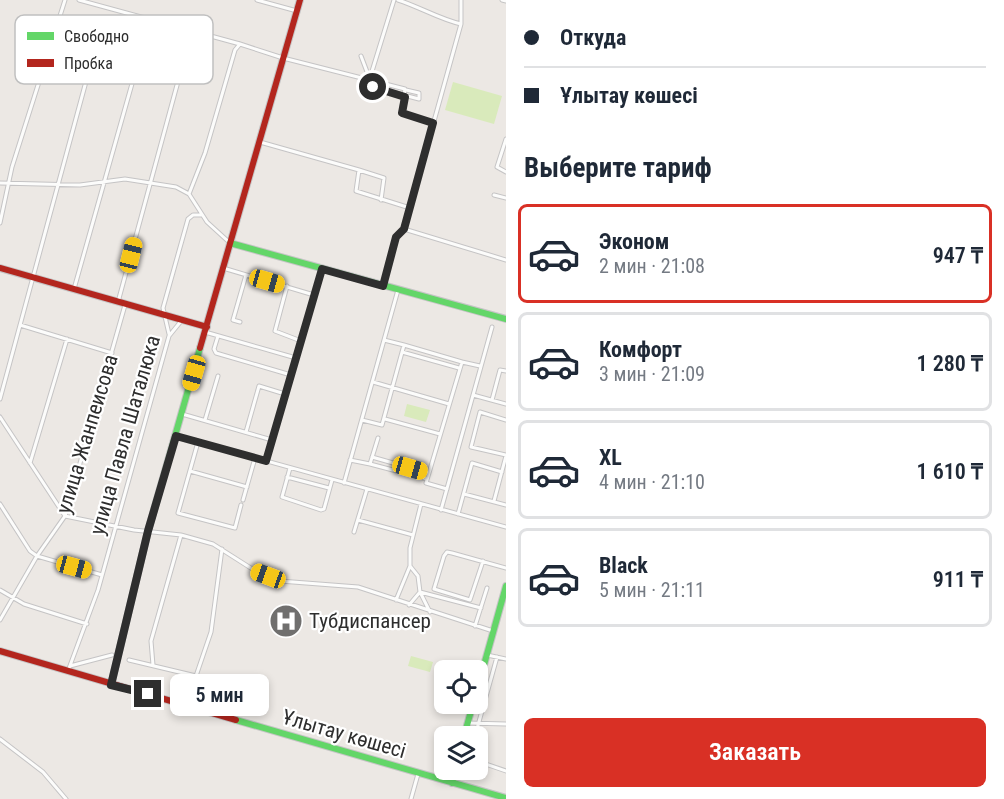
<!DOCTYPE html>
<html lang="ru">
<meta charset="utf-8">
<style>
body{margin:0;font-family:"Roboto Condensed",sans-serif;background:#f2f2f3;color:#1f2937;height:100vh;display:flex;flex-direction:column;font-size:22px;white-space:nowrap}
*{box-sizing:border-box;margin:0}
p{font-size:20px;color:#747a83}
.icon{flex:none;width:33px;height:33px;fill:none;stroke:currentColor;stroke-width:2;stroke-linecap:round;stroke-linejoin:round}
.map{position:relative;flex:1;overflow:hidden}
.side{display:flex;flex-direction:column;background:#fff;width:498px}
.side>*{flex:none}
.guide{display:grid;align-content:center;height:132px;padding:0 18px;background:#fff}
.tools{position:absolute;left:434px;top:660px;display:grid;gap:12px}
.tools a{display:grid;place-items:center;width:54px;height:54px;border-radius:9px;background:#fff;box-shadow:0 3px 9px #0003;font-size:30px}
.end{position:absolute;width:27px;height:27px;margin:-14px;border:8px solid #2e2e2e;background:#fff;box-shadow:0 0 0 3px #fff}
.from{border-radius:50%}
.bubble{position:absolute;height:42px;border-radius:9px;background:#fff;box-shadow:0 3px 9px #0003;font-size:20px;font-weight:600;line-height:42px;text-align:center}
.car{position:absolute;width:18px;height:36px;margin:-18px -9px;border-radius:8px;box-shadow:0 0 4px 2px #0007;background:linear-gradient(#f5c518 24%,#345 0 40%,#f5c518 0 76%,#345 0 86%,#f5c518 0)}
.guide b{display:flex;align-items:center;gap:21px;height:57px;font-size:22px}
.guide b+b{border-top:2px solid #e0e1e3}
.guide i{width:15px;height:15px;background:#1f2937}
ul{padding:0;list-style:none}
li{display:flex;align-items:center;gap:18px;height:99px;margin:0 12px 9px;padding:0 6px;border:3px solid #e0e1e3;border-radius:9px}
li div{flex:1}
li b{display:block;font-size:22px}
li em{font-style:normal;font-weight:600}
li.active{border-color:#d93025}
li>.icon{width:54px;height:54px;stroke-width:1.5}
h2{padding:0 18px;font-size:27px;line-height:72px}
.action{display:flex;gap:12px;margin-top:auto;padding:12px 18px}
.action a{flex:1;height:69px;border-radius:9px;background:#d93025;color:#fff;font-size:24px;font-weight:600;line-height:69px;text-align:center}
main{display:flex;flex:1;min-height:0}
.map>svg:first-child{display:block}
.pitch{fill:#d9eabb}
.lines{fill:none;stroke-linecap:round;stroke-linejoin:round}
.street-casing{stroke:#c5c4c5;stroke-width:5}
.fast-casing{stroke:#c5c4c5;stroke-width:8}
.jam-casing{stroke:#c5c4c5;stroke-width:8}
.street{stroke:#fcfcfb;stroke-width:3}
.fast{stroke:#63d668;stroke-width:6}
.jam{stroke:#b3261e;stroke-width:6}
.route{stroke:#2e2e2e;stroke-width:8}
.labels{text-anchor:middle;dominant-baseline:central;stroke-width:4.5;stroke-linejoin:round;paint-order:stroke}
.street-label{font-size:21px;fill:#2e2e2e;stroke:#fff}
.poi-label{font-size:21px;fill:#2e2e2e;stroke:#fff;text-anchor:start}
.key{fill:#fff;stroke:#c0c0c0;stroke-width:1.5}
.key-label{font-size:16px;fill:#2e2e2e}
</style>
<main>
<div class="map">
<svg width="506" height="799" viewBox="0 0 506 799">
<rect width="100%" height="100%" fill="#ece8e4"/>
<path class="pitch" d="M453,82L502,96L494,124L445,110Z
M407,404L430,410L426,422L404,416Z
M411,656L433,662L430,672L408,666Z"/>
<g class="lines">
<g class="street-casing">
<path id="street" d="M79,0L240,44L283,58L405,89L401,113L433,122
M257,0L297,11
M398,0C420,7 439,19 461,24
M461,0V24L404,229L506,260
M502,0L506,1
M51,45L88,52L100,51L138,62
M361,56L369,77
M369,81L394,0
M371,82L373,87L419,99V93L406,90
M506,139L497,167L506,172
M260,142L359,170L356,191L410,208
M359,170L384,178L381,200
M0,183L80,185L125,179L176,187L189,194L207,222L230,243
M189,194L205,153L235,50L240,44
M494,195L506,198
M0,223L12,167L65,0
M223,268L314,295
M383,285L396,237L404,229
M287,286L275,331L301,341
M74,289L150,20
M118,302L192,30
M240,322L233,320L246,275
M20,325L112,353
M205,332L296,358
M169,334L163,308L188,219L193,215H202
M218,336L214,349L216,353L291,375
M404,345L462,362L426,483L447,489
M402,352L459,368
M462,362L480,366
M373,382L449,404
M473,395L506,404
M0,399L94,52
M492,400L500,370L506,371
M182,414L272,440
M0,417L65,516L134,530L181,535L213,544L257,572L280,581L358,587L493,631
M385,419L440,434
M205,420L218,376
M362,420L382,425L404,345L384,340
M506,420L480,412L471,447L506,455
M246,432L259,386L285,394
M176,436L506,527
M378,438L370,464L427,479
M198,442L178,513L235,528L241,505
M372,457L428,473
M350,460L370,464
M266,461L322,269
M30,463L67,339
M290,468L282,497L321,510L324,509L332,480
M190,471L247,487
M287,477L329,488
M344,483L398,290
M464,494L506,505
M243,500L255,458
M494,501L506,456
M0,504L30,551L37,556L102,575
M441,510L492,327
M458,514L472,463L502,472
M358,520L413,535
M354,532L367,489
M483,561L470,600L434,589L444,556L447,552L452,553L506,568
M410,566L418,576L420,592L430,612
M0,590L24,604L87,624
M420,592L481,608
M396,600L410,566V548L421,504
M409,605L420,592
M0,620L37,556L65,516L125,305
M475,626L487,588
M487,655L506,659
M129,660L196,676L204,709
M153,665L151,641L181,535
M70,666L112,655
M68,671L98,590L169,336L182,320
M196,676L211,632L222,549
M468,723L506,724
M475,736L497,657
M0,739L43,772L66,799
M477,761L506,771
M411,799L418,774"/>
</g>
<g class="fast-casing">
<path id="fast" d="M230,243L506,319
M111,685L148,531L200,348
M477,690L506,586
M236,720L506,798
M464,736L473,704
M452,783L455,770"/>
</g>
<g class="jam-casing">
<path id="jam" d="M0,268L207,327
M200,348L300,0
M0,651L236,720"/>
</g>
<use href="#street" class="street"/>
<use href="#fast" class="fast"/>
<use href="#jam" class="jam"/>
</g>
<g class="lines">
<path class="route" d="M148,694L111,685L148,531L176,436L266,461L322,269L383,286L396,237L404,229L433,123L402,113L405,97L373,87"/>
</g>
<defs>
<g id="hospital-disc" transform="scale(1.725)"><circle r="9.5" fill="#706f6e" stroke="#fff"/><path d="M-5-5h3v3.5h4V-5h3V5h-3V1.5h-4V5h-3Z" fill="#fff"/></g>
</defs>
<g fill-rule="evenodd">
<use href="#hospital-disc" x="286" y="621"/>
</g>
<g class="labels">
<g class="street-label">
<text transform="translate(87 434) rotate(-73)">улица Жанпеисова</text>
<text transform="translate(125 435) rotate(-74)">улица Павла Шаталюка</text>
<text transform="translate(344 734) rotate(16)">Ұлытау көшесі</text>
</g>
<g class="poi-label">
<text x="309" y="621">Тубдиспансер</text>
</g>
</g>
<rect x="15" y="15" width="198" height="69" rx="9" class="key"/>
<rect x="27" y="32" width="27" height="8" fill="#63d668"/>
<rect x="27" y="59" width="27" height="8" fill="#b3261e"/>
<g class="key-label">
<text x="64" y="42">Свободно</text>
<text x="64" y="69">Пробка</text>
</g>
</svg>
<div class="tools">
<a><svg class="icon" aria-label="locate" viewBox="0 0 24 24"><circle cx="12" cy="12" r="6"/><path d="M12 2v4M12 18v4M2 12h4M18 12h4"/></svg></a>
<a><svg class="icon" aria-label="layers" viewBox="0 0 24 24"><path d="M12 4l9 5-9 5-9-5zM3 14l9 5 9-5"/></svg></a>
</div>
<i class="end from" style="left:373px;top:87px"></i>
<i class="end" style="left:148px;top:694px"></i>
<div class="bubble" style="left:170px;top:674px;width:99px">5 мин</div>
<i class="car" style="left:131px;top:255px;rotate:14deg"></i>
<i class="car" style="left:267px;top:281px;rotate:106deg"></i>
<i class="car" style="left:194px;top:373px;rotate:196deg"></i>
<i class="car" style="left:410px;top:468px;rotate:106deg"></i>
<i class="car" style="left:74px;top:567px;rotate:105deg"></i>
<i class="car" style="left:268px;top:576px;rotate:290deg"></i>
</div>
<section class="side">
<div class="guide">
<b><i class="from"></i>Откуда</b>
<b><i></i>Ұлытау көшесі</b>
</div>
<h2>Выберите тариф</h2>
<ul>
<li class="active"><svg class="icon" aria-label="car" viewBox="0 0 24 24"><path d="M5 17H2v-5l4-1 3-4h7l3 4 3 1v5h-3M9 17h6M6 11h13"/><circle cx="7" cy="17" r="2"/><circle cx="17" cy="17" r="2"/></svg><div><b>Эконом</b><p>2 мин · 21:08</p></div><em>947 ₸</em></li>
<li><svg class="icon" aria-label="car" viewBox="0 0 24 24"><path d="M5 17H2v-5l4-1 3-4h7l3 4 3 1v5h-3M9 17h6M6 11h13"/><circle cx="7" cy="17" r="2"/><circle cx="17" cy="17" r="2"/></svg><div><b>Комфорт</b><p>3 мин · 21:09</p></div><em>1 280 ₸</em></li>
<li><svg class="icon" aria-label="car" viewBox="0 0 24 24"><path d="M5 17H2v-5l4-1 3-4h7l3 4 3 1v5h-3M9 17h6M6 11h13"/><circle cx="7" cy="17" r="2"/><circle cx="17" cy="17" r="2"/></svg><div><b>XL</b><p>4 мин · 21:10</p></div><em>1 610 ₸</em></li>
<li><svg class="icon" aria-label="car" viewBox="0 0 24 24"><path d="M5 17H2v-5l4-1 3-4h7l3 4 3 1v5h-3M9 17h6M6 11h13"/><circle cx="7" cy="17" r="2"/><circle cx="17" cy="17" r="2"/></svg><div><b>Black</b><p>5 мин · 21:11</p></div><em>911 ₸</em></li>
</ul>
<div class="action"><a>Заказать</a></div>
</section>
</main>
